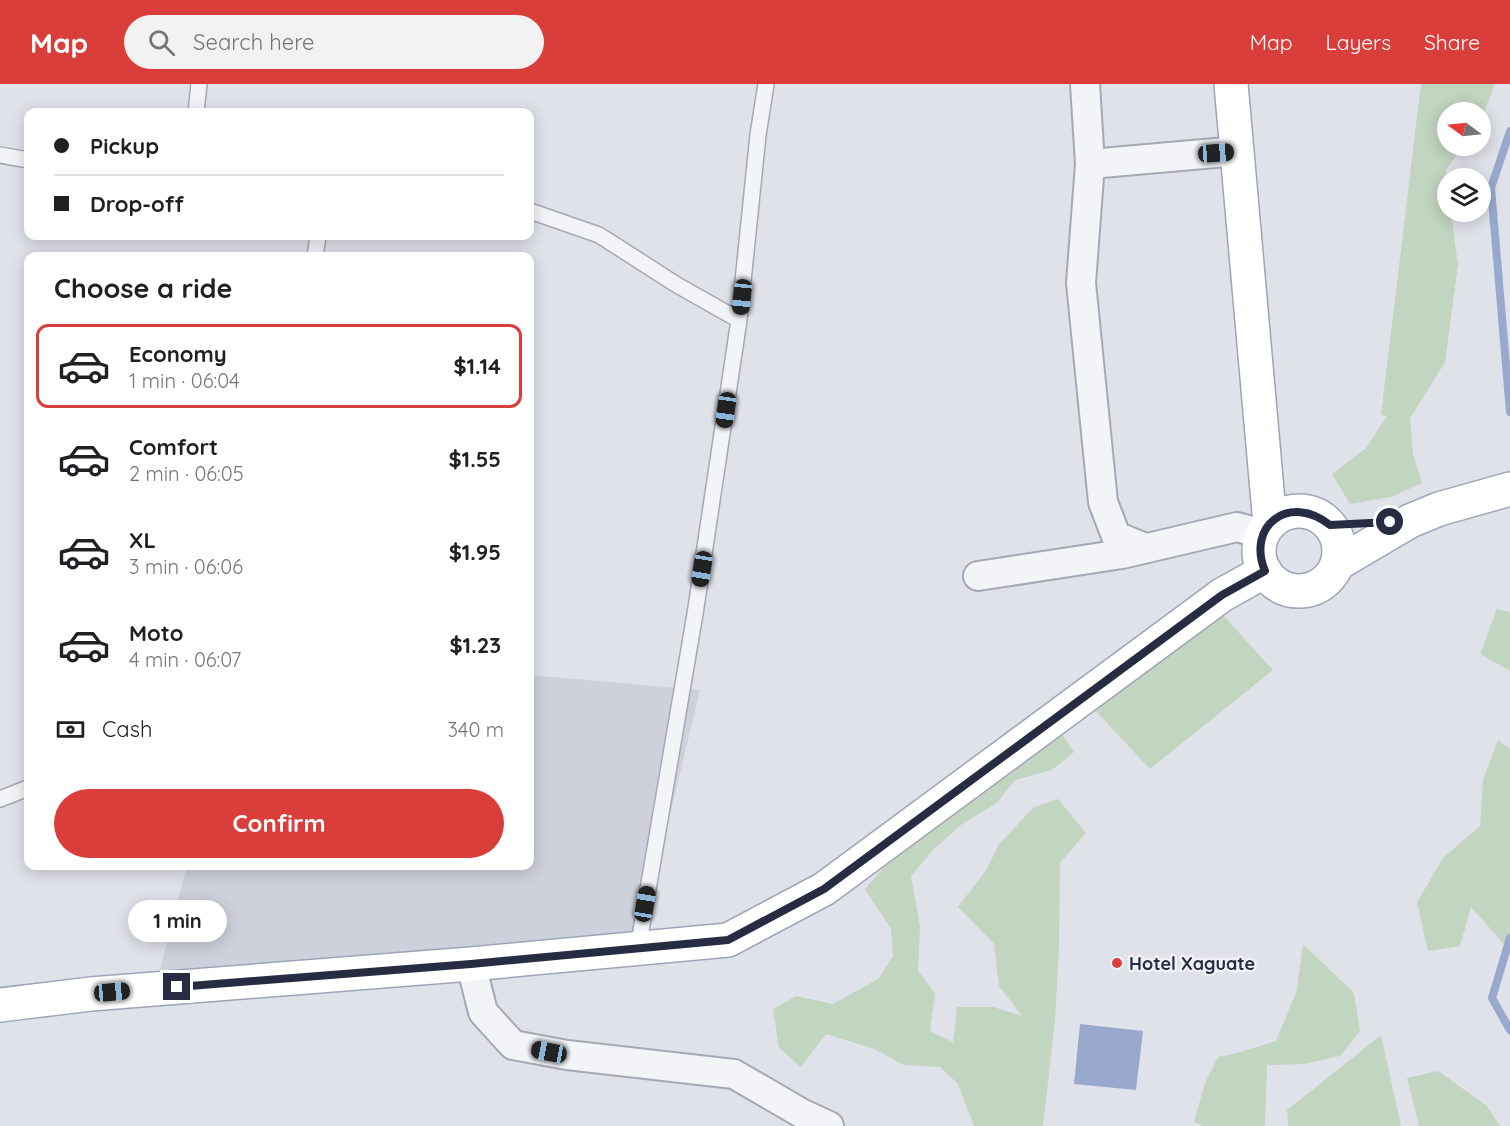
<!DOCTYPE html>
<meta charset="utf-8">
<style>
body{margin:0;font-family:Quicksand,sans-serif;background:#f2f2f2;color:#202124;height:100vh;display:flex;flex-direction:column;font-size:22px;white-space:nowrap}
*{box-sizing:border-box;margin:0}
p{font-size:20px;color:#757577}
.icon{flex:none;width:33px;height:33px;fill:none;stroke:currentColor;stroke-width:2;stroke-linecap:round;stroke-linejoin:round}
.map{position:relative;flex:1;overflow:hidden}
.drawer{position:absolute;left:24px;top:168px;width:510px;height:618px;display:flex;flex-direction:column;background:#fff;border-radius:12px;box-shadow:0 3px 15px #0003}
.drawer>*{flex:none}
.hud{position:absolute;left:24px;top:24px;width:510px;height:132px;border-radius:12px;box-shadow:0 3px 15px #0003;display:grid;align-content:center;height:132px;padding:0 30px;background:#fff}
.needle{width:39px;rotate:285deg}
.fabs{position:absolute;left:1437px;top:18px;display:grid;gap:12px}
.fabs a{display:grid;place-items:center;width:54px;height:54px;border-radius:50%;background:#fff;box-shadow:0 3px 15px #0003;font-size:30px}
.end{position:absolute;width:27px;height:27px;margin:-14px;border:8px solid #272c43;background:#fff;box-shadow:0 0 0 3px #fff}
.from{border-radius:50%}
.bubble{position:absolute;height:42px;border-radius:21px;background:#fff;box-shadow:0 3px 15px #0003;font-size:20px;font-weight:700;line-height:42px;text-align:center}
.car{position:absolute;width:18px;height:36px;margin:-18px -9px;border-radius:8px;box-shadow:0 0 4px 2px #0007;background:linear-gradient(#222 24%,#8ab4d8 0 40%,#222 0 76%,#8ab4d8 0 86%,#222 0)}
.hud b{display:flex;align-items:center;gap:21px;height:57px;font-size:22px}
.hud b+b{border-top:2px solid #e0e0e0}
.hud i{width:15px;height:15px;background:#202124}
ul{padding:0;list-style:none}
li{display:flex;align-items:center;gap:18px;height:84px;margin:0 12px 9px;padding:0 18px;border:3px solid transparent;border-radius:12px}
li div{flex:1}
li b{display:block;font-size:22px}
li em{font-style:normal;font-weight:700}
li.active{border-color:#da3e3a}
li>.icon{width:54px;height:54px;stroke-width:1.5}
h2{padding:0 30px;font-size:27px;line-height:72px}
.pay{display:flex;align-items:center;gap:15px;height:66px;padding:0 30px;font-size:22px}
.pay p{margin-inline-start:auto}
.action{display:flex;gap:12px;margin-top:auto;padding:12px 30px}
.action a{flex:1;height:69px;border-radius:36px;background:#da3e3a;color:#fff;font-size:24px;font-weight:700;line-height:69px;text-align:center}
header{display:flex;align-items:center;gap:36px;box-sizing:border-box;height:84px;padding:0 30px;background:#da3e3a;color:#fff}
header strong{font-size:28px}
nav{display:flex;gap:33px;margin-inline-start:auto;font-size:21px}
.search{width:420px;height:54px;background:#f2f2f2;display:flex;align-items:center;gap:15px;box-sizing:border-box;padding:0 21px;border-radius:33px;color:#757577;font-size:22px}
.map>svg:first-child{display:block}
.built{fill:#ced1dc}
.green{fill:#c2d5c0}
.water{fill:#98a9cd}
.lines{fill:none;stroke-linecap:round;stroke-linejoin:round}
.stream{stroke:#98a9cd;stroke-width:8}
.lane-casing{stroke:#a5a8b5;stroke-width:18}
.street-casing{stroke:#a5a8b5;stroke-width:32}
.primary-casing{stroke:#9ea4b7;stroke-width:36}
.lane{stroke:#f3f4f8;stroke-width:15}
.street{stroke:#f3f4f8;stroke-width:28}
.primary{stroke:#fff;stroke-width:33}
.route{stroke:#272c43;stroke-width:8}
.poi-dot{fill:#da3e3a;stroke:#f0f2f7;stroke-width:2}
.labels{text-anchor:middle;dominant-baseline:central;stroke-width:5;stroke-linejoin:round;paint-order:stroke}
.poi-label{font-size:18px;font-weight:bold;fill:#272c43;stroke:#f0f2f7;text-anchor:start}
</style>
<header>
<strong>Map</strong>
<div class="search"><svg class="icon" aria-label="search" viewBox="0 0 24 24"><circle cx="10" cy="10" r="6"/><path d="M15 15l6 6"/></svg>Search here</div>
<nav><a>Map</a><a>Layers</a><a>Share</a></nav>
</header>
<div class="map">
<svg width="1510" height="1042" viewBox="0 0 1510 1042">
<rect width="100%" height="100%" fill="#e0e2ea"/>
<path class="built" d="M530,591L700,606L638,864L155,904L187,782H530Z"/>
<path class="green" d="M1421,0H1495L1481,36L1480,28H1448V62H1463L1446,86L1448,128H1451L1458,181L1445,278L1410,334L1413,370L1422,399L1391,413L1350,420L1332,390L1366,364L1387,332L1381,331Z
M1497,525L1510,528V587L1480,570Z
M1223,531L1273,586L1150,685L1093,624Z
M1061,649L1074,668L1052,686L1015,696L997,719L962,740L934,765L911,792L920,842L918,887L935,909L930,947L953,958L957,923H993L1022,932L999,902L994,860L958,823L987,785L999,760L1034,723L1058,715L1086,749L1060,779L1059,864L1055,936L1043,1042H974L958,1000L940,983L904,981L874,965L826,950L801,983L779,964L773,925L796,912L833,920L878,895L893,872L891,845L865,805L887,780L931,748L969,713Z
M1498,656L1510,665V867L1471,823L1460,862L1428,867L1417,818L1443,774L1480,742L1483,696Z
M1303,860L1354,909L1360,947L1340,972L1304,980L1267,981L1265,1042H1203L1194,1038L1205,999L1218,973L1237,969L1276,957L1297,906Z
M1381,951L1401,1042H1288L1287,1026Z
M1438,987L1487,1022L1500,1042H1419L1407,994Z"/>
<path class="water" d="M1080,940L1143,947L1136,1006L1074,1000Z"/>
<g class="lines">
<path class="stream" d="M1510,47L1491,104L1510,328
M1510,854L1492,914L1510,946"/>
<g class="lane-casing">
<path id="lane" d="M196,28L199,0
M0,71L28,76
M530,127L599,151L677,201L739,236L695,530L638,864
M315,172L318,152
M739,236L758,51L766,0
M0,715L28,704"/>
</g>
<g class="street-casing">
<path id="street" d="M1085,0L1090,80L1081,199L1103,418L1116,452L1145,464
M1090,80L1238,67
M978,492L1122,470L1237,443L1263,450
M471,880L483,928L513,961L567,971L734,990L803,1030L829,1042"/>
</g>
<g class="primary-casing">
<path id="primary" d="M1231,0L1270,440
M1259 467a40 40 0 1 1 80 0a40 40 0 1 1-80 0Z
M1337,480L1410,437L1439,425L1510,405
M0,921L91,910L471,880L728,856L824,805L1222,511L1265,487"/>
</g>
<use href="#lane" class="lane"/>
<use href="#street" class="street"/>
<use href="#primary" class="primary"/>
</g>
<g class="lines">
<path class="route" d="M177,903L471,880L728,856L824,805L1222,511L1265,487C1246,441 1290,409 1330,441L1390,438"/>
</g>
<circle class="poi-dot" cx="1117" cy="879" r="6"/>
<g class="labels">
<g class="poi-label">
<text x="1129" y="879">Hotel Xaguate</text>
</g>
</g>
</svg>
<div class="fabs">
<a><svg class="needle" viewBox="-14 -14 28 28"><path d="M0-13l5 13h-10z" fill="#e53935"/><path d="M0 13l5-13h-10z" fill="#757577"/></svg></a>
<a><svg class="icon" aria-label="layers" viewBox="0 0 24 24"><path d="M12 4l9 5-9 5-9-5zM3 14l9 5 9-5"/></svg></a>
</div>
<i class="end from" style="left:1390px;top:438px"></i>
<i class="end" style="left:177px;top:903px"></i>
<div class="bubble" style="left:128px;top:816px;width:99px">1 min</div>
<i class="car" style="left:1216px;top:69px;rotate:86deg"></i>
<i class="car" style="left:742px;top:213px;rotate:186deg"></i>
<i class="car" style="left:726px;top:326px;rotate:188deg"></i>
<i class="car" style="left:702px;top:485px;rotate:189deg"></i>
<i class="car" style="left:645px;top:820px;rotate:10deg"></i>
<i class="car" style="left:112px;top:908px;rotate:85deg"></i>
<i class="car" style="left:549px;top:968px;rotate:281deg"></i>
<div class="hud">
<b><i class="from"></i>Pickup</b>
<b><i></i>Drop-off</b>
</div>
<section class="drawer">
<h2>Choose a ride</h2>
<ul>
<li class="active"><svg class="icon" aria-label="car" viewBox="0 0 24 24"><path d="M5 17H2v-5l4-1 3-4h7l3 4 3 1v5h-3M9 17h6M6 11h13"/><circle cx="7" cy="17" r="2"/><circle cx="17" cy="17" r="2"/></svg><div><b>Economy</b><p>1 min · 06:04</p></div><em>$1.14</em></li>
<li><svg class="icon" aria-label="car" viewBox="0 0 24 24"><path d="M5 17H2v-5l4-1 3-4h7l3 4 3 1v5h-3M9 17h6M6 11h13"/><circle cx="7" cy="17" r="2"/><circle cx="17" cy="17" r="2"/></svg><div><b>Comfort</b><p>2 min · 06:05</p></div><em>$1.55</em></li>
<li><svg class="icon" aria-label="car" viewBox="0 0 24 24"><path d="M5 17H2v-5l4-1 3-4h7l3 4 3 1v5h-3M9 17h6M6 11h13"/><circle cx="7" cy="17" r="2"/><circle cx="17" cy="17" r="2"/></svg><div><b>XL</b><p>3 min · 06:06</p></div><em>$1.95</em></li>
<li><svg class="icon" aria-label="car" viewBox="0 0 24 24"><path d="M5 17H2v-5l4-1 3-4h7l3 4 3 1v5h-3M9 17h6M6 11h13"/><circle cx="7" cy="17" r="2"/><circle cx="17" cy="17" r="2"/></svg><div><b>Moto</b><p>4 min · 06:07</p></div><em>$1.23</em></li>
</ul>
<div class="pay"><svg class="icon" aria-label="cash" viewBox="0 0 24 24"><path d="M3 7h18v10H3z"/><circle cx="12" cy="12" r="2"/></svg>Cash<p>340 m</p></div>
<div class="action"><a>Confirm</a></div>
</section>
</div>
